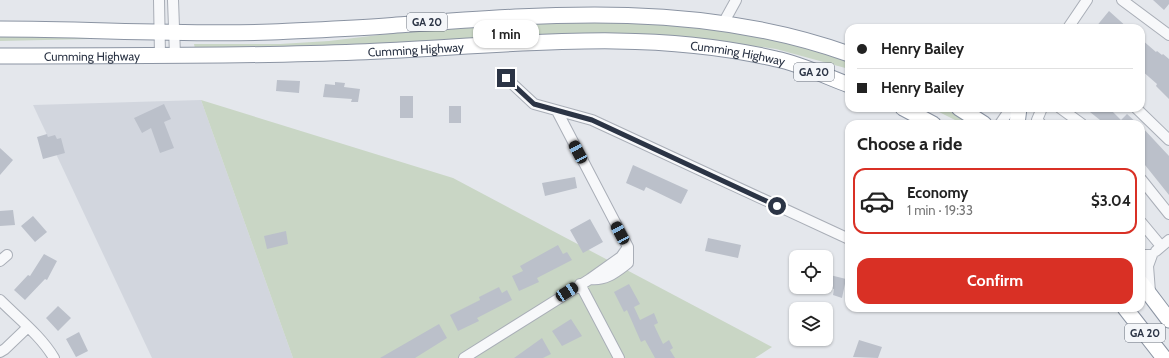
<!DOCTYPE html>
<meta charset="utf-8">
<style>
body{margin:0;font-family:Cabin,sans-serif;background:#f2f2f2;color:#222;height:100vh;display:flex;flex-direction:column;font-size:15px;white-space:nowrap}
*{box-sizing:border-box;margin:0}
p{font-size:13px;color:#767676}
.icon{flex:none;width:22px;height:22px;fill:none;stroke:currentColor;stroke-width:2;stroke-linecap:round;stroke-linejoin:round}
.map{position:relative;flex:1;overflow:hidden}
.panel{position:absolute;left:845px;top:120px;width:300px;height:192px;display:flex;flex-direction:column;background:#fff;border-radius:12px;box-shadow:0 1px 3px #0004}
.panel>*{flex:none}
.banner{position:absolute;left:845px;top:24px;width:300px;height:88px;border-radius:12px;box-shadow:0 1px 3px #0004;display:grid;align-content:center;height:88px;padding:0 12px;background:#fff}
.tools{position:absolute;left:789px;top:250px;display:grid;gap:8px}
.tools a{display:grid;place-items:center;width:44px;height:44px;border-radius:8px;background:#fff;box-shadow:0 1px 3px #0004;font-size:20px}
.end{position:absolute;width:18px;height:18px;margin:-9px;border:5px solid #2b3445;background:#fff;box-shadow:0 0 0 2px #fff}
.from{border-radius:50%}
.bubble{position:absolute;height:28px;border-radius:12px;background:#fff;box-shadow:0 1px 3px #0004;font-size:13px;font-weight:800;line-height:28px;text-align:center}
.car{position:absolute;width:12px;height:24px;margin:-12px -6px;border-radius:5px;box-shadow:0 0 3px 1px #0007;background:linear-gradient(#222 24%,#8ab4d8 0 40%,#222 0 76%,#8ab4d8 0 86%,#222 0)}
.banner b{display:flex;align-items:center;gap:14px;height:38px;font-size:15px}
.banner b+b{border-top:1px solid #e0e0e0}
.banner i{width:10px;height:10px;background:#222}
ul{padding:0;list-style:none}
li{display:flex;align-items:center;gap:12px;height:66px;margin:0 8px 6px;padding:0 4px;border:2px solid transparent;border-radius:12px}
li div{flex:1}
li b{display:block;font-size:15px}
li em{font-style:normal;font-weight:800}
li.on{border-color:#d93025}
li>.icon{width:36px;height:36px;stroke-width:1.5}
h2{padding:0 12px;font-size:18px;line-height:48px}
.action{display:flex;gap:8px;margin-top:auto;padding:8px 12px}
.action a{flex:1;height:46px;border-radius:12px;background:#d93025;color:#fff;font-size:16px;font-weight:800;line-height:46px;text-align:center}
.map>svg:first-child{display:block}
.built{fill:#d2d6de}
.green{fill:#c9d6c5}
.building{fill:#bbc0ca}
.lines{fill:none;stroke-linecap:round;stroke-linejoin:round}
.minor-casing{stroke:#a9aeb7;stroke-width:12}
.highway-casing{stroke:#8b94a3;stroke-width:17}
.minor{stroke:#f7f8fa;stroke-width:10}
.highway{stroke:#fff;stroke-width:15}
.route{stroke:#2b3445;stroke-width:5}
.labels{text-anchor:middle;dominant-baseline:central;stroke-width:3.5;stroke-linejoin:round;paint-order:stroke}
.shield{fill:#f4f6f9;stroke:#676e7b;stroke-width:1}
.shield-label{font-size:11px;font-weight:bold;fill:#2b3445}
.street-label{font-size:12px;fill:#2b3445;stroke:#f4f6f9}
</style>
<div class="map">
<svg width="1169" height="358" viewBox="0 0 1169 358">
<rect width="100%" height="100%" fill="#e4e7ec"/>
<path class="built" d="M201,100L293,358H152L33,105Z"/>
<path class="green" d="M577,20L738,29L849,61V69L776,49L709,40L629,35L515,40L195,49L194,44H280L329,41L462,25Z
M0,33L134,38L0,41Z
M201,100L453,178L772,347L755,358H293Z
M931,108H945L962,119V122L961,123Z"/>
<path class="building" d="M1153,0H1169V4L1164,10Z
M1109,11L1128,28H1095Z
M1141,39L1156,52L1157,51L1162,55L1163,54L1169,59V99L1156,86L1157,84L1141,70Z
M277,80L300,81L299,93L276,91Z
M335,82L345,83L344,87L360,89L358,102H351L352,99L323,97L325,84L335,85Z
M400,96H413V118H400Z
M164,104L171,119L164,122L174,148L160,153L151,128L142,133L134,118Z
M449,106H461V123H449Z
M1085,108H1109L1121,120L1127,114L1138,124H1105Z
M1141,126L1169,156V195L1141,160Z
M47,134L48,137L55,135L57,139L61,138L65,153L43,159L37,137Z
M0,148L13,160L0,175Z
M633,165L688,190L681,204L646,187L644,191L626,183Z
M575,177L577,188L545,196L542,183Z
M13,210L15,225L0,226V211Z
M33,216L47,232L35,242L21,226Z
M590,219L603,242L583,253L570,230Z
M286,231L288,244L267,249L264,236Z
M708,238L741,245L738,258L705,251Z
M558,245L563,254L567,252L572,260L537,278L539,282L519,291L512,276L523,271L520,266Z
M44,254L57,261L47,280L45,279L25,300L14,290L28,275L30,276Z
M826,274L846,279L842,298L833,295L834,289L826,287Z
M629,284L640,304L634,307L640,320L654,313L658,323L654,325L663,344L669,340L673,348L670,350L675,358H655L645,340L641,342L627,310L624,312L614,292Z
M499,287L502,293L507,290L512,300L477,318L479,321L458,331L450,315L480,300L479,297Z
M58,306L71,318L58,331L46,318Z
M571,319L582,336L562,346L552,331Z
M439,324L447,338L415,358H380Z
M79,332L88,351L76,357L66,339Z
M542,338L551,354L543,358H514Z
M859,340L882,347L878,358L853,357Z"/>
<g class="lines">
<g class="minor-casing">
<path id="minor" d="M159,0L160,55
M173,0L175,55
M1122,0L1169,35
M725,20L736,0
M1068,28L1087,0
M506,78L534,104L592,120L849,239
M1060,108L1082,124
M1136,108L1169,140
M557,111L628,247V263C616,272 606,281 590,279
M1000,124L1011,108
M1041,124L1037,120L1042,108
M1141,179L1169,214
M1141,222L1161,246
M1156,251L1169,240
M1141,255H1152L1148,266L1150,292
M0,261L7,255
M580,284L619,358
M0,300C18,318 41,336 54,358
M0,352L5,349L28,327
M464,358L590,279L621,257L628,247"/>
</g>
<g class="highway-casing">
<g id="highway">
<path d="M0,29C90,29 181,35 271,32C309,30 348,29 386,26C544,14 698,0 849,54"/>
<path id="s1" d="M0,56C119,55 238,57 357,52C496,47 639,26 776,59C801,64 825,76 849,85"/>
<path d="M903,108L933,124"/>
<path d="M959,108L984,124"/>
<path d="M1017,124L1019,108"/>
<path d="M1141,283L1169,320"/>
<path d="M1125,308L1164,358"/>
</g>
</g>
<use href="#minor" class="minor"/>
<use href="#highway" class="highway"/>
</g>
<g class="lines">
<path class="route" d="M506,78L534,104L592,120L777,206"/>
</g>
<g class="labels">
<g class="shield">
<rect x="407" y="13" width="40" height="18" rx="3"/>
<rect x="794" y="63" width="40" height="18" rx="3"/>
<rect x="1125" y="324" width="40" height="18" rx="3"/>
</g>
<g class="shield-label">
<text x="427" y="22">GA 20</text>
<text x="814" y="72">GA 20</text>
<text x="1145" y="333">GA 20</text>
</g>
<g class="street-label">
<text stroke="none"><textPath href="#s1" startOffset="416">Cumming Highway</textPath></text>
<text stroke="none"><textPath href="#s1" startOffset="739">Cumming Highway</textPath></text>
<text stroke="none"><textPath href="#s1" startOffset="92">Cumming Highway</textPath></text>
</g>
</g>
</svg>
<div class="tools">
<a><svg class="icon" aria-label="locate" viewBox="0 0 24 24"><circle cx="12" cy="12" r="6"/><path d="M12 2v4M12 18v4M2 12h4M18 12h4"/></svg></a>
<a><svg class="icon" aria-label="layers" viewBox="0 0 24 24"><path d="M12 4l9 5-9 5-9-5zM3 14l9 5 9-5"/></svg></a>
</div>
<i class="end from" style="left:777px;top:206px"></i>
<i class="end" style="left:506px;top:78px"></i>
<div class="bubble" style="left:473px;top:20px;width:66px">1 min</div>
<i class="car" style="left:578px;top:152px;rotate:332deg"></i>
<i class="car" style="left:620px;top:233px;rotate:332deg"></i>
<i class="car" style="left:567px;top:292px;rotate:57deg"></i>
<div class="banner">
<b><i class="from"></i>Henry Bailey</b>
<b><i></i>Henry Bailey</b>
</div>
<section class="panel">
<h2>Choose a ride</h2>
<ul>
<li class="on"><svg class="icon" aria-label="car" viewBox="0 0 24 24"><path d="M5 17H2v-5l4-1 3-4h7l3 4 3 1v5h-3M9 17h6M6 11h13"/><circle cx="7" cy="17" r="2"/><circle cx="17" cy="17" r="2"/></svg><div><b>Economy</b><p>1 min · 19:33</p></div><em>$3.04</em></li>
</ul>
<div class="action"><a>Confirm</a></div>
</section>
</div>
